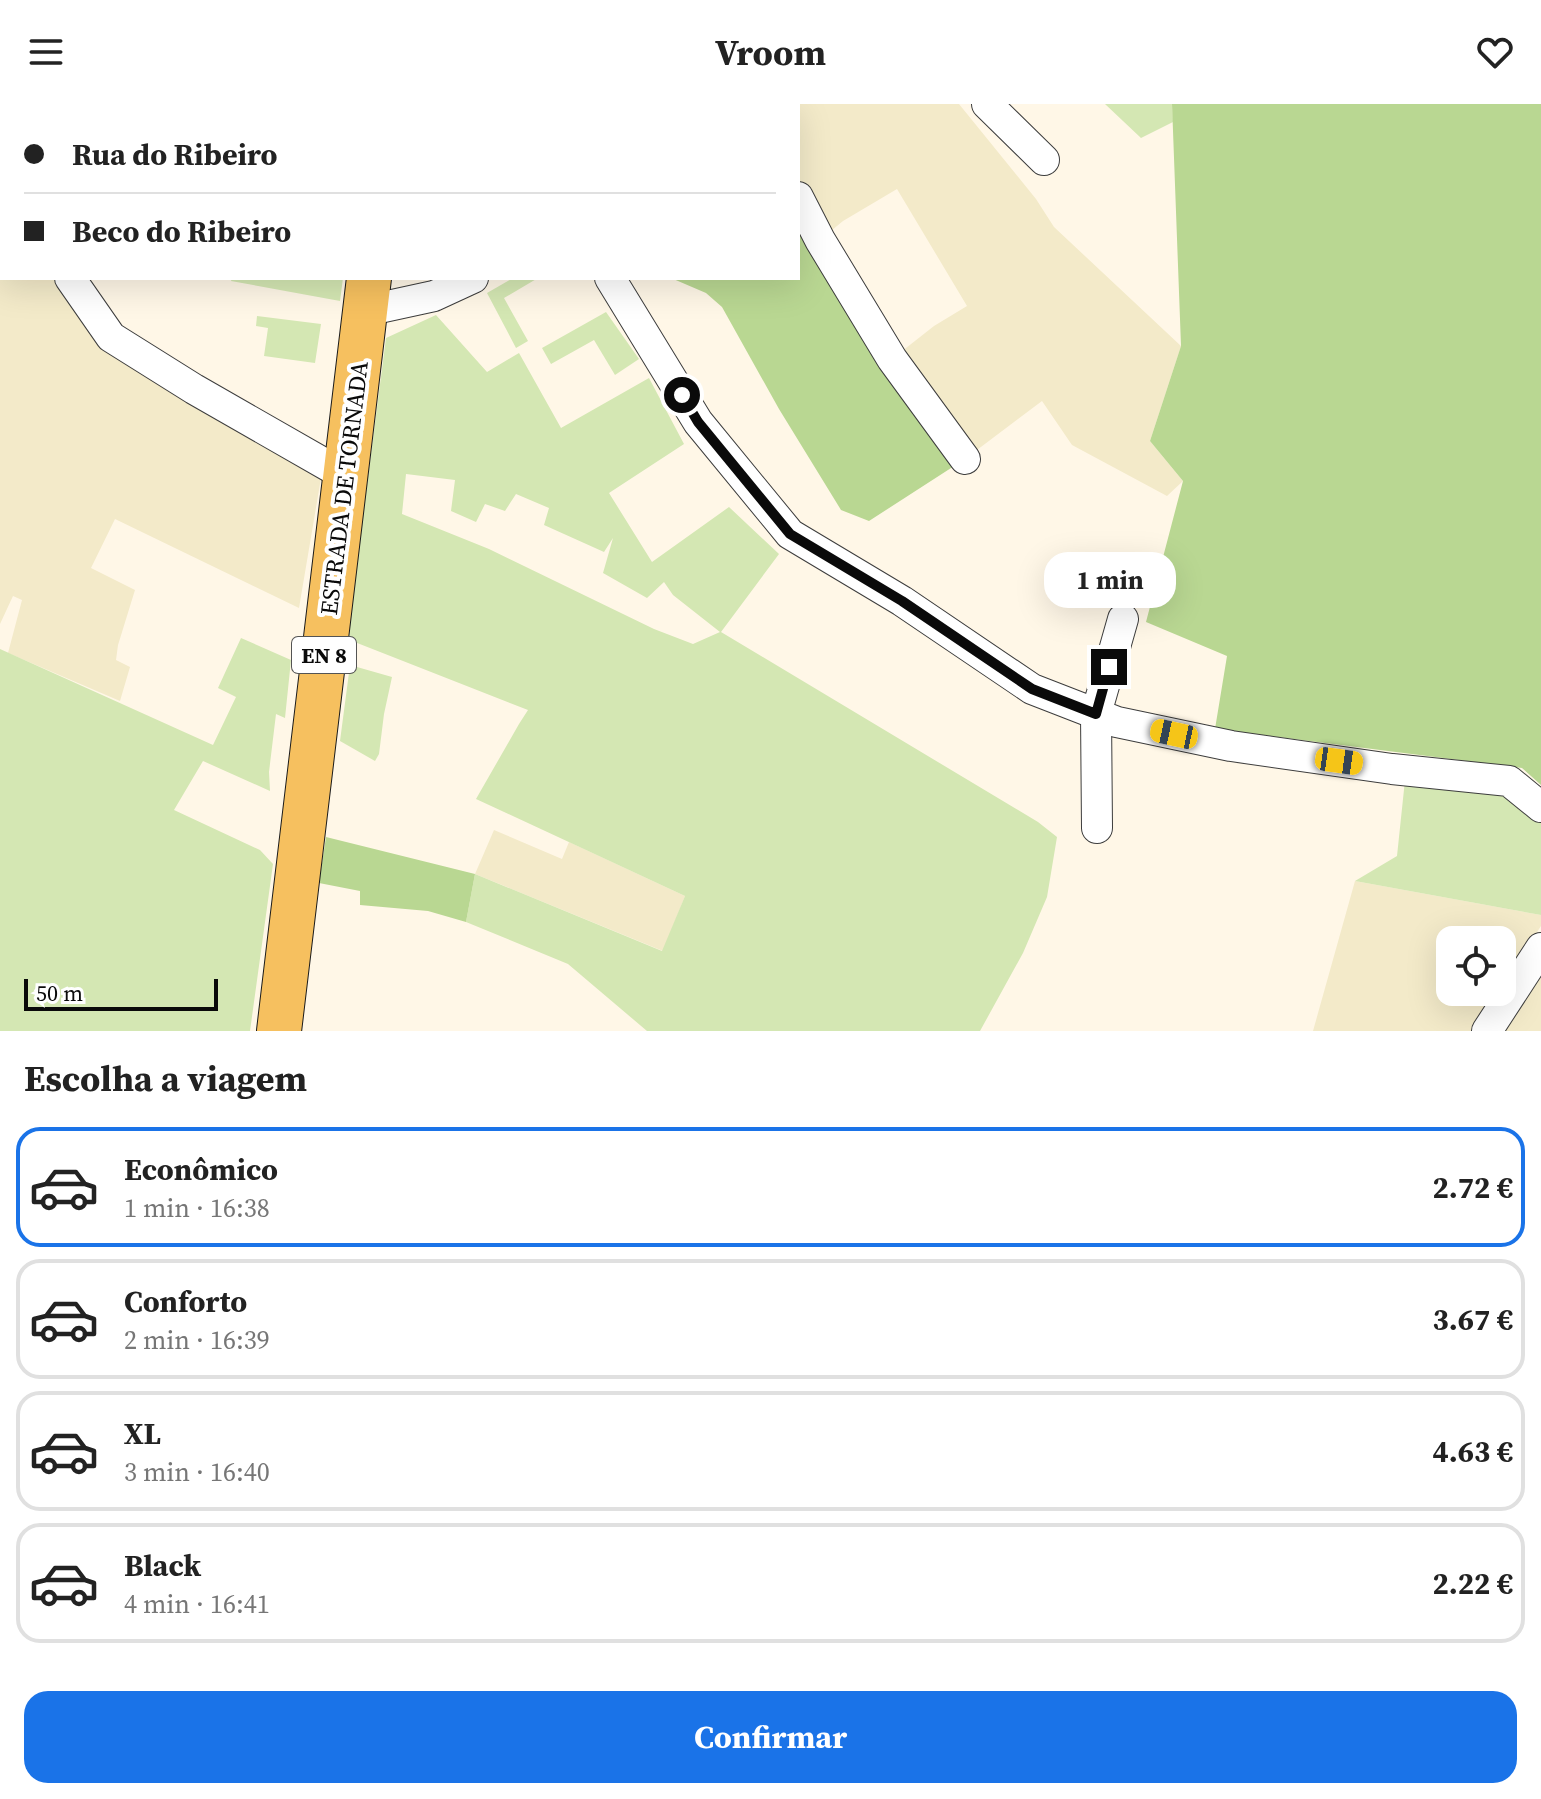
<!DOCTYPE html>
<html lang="pt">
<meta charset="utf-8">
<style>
body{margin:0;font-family:"Source Serif 4",serif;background:#f2f2f2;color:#222;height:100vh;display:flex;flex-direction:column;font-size:30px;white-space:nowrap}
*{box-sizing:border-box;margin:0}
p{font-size:26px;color:#767676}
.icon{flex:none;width:44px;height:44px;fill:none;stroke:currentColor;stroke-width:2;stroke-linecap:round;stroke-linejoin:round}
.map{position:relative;height:927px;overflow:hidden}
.sheet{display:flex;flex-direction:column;background:#fff;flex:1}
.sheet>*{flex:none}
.banner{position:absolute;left:0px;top:0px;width:800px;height:176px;box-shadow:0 8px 32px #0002;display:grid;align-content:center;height:176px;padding:0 24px;background:#fff}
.buttons{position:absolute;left:1436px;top:822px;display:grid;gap:16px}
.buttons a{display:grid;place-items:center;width:80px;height:80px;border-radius:16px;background:#fff;box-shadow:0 8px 32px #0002;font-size:40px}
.scale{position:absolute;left:24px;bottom:20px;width:194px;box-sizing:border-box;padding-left:8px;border:4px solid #0a0a0a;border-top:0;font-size:22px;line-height:28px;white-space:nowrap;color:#0a0a0a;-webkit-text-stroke:6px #fff;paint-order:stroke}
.end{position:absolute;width:36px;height:36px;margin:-18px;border:10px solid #0a0a0a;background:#fff;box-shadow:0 0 0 4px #fff}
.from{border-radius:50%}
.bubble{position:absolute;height:56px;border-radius:24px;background:#fff;box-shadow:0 8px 32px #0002;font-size:26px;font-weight:700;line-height:56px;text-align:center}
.car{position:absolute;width:24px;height:48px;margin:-24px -12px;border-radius:10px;box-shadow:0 0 6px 2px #0007;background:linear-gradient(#f5c518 24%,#345 0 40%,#f5c518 0 76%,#345 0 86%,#f5c518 0)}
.banner b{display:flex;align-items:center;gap:28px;height:76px;font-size:30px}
.banner b+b{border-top:2px solid #e0e0e0}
.banner i{width:20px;height:20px;background:#222}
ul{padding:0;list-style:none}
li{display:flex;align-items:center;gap:24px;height:120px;margin:0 16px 12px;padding:0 8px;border:4px solid #e0e0e0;border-radius:24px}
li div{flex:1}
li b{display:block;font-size:30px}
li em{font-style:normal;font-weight:700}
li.active{border-color:#1a73e8}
li>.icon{width:72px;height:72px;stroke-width:1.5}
h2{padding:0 24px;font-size:36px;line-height:96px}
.action{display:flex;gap:16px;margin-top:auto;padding:16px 24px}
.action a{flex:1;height:92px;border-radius:24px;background:#1a73e8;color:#fff;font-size:32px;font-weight:700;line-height:92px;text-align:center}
header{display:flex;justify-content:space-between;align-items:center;height:104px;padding:0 24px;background:#fff;font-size:36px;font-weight:700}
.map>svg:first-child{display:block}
.farmland{fill:#f3eac9}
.green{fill:#d4e7b3;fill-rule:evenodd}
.forest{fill:#b9d792}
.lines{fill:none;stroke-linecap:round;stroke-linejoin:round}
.street-casing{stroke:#3d3d3d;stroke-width:32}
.primary-casing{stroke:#1b1b1b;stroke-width:46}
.street{stroke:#fff;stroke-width:30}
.primary{stroke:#f6c05f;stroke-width:44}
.route{stroke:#0a0a0a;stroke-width:10}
.labels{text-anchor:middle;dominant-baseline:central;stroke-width:8;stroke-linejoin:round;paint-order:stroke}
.shield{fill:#fff;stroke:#545454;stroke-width:2}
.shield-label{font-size:22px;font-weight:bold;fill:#0a0a0a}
.street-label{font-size:24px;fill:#0a0a0a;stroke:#fff}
</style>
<header><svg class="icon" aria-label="menu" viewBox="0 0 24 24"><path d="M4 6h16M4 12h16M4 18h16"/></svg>Vroom<svg class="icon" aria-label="heart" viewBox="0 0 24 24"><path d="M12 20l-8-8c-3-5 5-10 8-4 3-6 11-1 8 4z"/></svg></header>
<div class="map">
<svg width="1541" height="927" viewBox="0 0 1541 927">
<rect width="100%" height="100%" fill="#fff7e7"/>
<path class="farmland" d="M749,0H959L1036,95L1054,123L1181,242L1150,337L1183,377L1167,392L1072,341L1042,297L965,355L892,255L934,222L967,202L897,85L843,117L820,136L798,93V2H750Z
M0,78L2,80V174H70L111,233L321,374L299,504L115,415L91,464L135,486L118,541L116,556L130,563L120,597L8,549L22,496L13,492L0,520Z
M494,726L562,755L569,738L685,792L663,847L475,770Z
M1355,777L1541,811V822L1502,881V836H1450V888H1497L1471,927H1313Z
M1541,865V927H1501Z"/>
<path class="green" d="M0,0H361V2H2V80L0,78Z
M1105,0H1172L1173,18L1141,34Z
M232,174H343L340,197L231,177Z
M513,174H538L504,194L528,237L516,244L487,189Z
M606,208L639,255L615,271L594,236L551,260L542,244Z
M436,211L487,268L519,249L561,324L649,274L684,340L609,389L652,458L729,403L779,450L721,528L1038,718L1057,733L1047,793L1023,849L980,927H647L568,860L466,818L475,770L662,847L685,792L476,695L519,620L528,606L347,535L386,234ZM406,370L455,376L451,407L476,418L485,400L505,407L516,390L549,404L544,421L604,448L613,434L603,469L647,494L664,478L673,491L720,528L693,540L654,525L489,445L402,410Z
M257,212L321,220L315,259L264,252L268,224L256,222Z
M241,534L291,556L285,614L276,610L269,668L270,687L203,657L174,706L260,746L273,760L250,927H0V545L213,641L236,593L218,584Z
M350,561L392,573L384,610L379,650L375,657L340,637Z
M1405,676L1501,685L1541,718V811L1355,777L1397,752Z"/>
<path class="forest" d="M1172,0H1541V681L1522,664L1215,625L1227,552L1146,518L1183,377L1150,337L1181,242Z
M798,93L965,355L869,417L841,406L779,305L722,203L706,189L671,174H798Z
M326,733L475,770L466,818L428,807L360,801V787L319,779Z"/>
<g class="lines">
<g class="street-casing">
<path id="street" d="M749,0L750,2
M987,0L1044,56
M655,2L656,0
M0,78L2,80
M798,93L820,136L892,255L965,355
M70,174L111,233L194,285L332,364L346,367
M610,174L698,318L790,430L902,497L1032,585L1117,618L1231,642L1392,665L1509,677L1541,703
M365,207L434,192L473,174
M1097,724L1096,610L1123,515
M1487,927L1541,844"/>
</g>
<g class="primary-casing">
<path id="primary" d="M389,2L390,0
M279,927L369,174"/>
</g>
<use href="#street" class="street"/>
<use href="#primary" class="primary"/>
</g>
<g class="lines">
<path class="route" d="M682,291L698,318L790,430L902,497L1032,585L1096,610L1109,563"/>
</g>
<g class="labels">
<rect class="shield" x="292" y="533" width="64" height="36" rx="6"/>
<g class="shield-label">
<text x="324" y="551">EN 8</text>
</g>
<g class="street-label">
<text transform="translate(344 384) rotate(-83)">ESTRADA DE TORNADA</text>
</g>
</g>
</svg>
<div class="buttons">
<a><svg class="icon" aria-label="locate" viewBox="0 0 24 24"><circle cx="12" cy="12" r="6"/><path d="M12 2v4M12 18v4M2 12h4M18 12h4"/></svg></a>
</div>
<div class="scale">50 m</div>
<i class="end from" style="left:682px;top:291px"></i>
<i class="end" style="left:1109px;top:563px"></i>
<div class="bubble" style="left:1044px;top:448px;width:132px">1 min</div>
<i class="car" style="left:1174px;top:630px;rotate:282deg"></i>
<i class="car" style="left:1339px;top:657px;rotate:98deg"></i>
<div class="banner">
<b><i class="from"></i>Rua do Ribeiro</b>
<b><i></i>Beco do Ribeiro</b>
</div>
</div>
<section class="sheet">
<h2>Escolha a viagem</h2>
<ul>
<li class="active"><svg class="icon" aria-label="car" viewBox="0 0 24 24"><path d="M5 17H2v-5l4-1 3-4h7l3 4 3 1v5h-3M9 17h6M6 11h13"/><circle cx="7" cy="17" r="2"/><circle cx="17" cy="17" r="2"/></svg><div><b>Econômico</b><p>1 min · 16:38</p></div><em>2.72 €</em></li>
<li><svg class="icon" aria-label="car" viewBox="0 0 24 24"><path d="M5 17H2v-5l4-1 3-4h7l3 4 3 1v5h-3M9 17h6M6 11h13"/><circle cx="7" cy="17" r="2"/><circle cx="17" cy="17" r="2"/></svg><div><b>Conforto</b><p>2 min · 16:39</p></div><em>3.67 €</em></li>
<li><svg class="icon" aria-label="car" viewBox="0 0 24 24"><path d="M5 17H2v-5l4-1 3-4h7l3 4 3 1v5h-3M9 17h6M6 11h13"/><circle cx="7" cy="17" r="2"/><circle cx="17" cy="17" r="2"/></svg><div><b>XL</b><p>3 min · 16:40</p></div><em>4.63 €</em></li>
<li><svg class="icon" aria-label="car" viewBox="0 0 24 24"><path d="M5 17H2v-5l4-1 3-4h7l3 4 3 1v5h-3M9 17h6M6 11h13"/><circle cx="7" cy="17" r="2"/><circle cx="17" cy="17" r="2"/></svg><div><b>Black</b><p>4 min · 16:41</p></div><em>2.22 €</em></li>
</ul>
<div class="action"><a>Confirmar</a></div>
</section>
